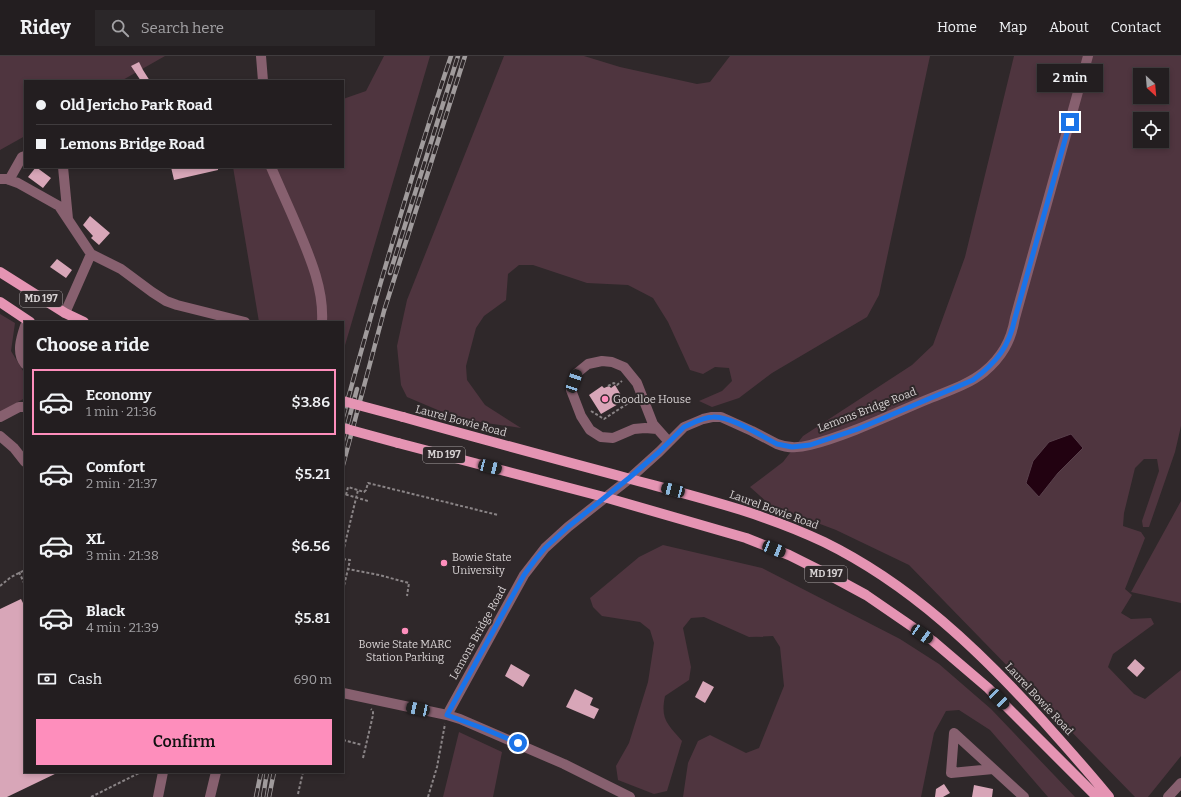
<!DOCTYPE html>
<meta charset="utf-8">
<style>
body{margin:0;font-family:Bitter,serif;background:#2b2729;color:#f1f3f6;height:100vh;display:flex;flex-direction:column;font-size:15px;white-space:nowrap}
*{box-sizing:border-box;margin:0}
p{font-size:13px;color:#a3a2a5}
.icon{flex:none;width:22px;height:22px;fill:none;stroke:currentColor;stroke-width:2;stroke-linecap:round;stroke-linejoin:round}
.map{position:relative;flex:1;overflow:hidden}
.sheet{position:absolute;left:24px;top:265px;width:320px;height:452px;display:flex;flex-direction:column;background:#231e20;border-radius:0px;box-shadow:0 2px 6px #0003,0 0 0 1px #403c3e}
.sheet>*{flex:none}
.guide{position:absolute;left:24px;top:24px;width:320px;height:88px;border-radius:0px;box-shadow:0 2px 6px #0003,0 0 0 1px #403c3e;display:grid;align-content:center;height:88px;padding:0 12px;background:#231e20}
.needle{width:26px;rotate:154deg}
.buttons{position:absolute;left:1133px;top:12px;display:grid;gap:8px}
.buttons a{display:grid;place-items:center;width:36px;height:36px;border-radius:0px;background:#231e20;box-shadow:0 2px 6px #0003,0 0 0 1px #403c3e;font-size:20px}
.end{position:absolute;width:18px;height:18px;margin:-9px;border:5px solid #1a73e8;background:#fff;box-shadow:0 0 0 2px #fff}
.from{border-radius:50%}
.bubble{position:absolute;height:28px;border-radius:0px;background:#231e20;box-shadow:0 2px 6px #0003,0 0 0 1px #403c3e;font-size:13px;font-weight:600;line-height:28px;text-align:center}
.car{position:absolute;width:12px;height:24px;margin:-12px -6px;border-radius:5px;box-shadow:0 0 3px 1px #0007;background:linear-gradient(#222 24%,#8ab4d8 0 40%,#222 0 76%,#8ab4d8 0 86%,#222 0)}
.guide b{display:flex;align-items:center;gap:14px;height:38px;font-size:15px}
.guide b+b{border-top:1px solid #403c3e}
.guide i{width:10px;height:10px;background:#f1f3f6}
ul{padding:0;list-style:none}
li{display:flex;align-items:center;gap:12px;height:66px;margin:0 8px 6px;padding:0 4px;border:2px solid transparent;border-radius:0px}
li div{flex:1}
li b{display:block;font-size:15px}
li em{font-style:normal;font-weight:600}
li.active{border-color:#fe8ebc}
li>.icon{width:36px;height:36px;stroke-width:1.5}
h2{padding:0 12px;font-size:18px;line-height:48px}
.pay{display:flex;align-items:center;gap:10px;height:44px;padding:0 12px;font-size:15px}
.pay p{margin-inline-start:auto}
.primary-button{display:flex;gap:8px;margin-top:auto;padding:8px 12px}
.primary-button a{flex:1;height:46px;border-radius:0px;background:#fe8ebc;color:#111;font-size:16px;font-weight:600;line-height:46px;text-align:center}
header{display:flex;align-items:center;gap:24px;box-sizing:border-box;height:56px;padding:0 20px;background:#231e20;border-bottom:1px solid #403c3e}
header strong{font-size:19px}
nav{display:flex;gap:22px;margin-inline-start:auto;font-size:14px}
.search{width:280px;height:36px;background:#2b2729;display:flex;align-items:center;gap:10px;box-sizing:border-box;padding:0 14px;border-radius:0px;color:#a3a2a5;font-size:15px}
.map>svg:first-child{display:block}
.green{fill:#4f353f;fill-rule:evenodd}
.water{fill:#220211;stroke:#58404b}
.building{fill:#d8a6b8}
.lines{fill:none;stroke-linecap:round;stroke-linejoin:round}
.path{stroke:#8a8486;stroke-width:2;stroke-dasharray:3 2;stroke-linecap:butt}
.minor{stroke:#87606f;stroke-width:10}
.major{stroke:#e594b3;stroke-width:10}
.rail-casing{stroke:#a09b9c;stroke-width:4.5}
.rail{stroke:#2f282a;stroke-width:3;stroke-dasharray:9;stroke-linecap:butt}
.major-bridge{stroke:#e594b3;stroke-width:10}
.route{stroke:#1a73e8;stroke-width:5}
.poi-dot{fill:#fe8ebc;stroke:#2f282a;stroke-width:1.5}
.labels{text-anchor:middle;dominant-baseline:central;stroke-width:4;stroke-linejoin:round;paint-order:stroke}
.shield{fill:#2f282a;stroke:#a59fa0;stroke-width:1}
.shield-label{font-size:10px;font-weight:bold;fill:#d7d2d3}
.poi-label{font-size:11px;fill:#d7d2d3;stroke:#2f282a;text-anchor:start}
.street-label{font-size:11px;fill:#d7d2d3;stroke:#2f282a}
</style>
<header>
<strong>Ridey</strong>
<div class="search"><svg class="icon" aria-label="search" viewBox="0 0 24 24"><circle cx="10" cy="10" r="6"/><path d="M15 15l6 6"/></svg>Search here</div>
<nav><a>Home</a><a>Map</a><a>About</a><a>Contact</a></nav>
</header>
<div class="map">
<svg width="1181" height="741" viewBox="0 0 1181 741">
<rect width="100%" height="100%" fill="#2f282a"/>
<path class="green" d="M0,0H165L121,25H25V80L0,94Z
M384,0H430L343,296V266H259L233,111H343V43L366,35Z
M504,0H584L620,11L697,28L710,26L730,0H930L879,239L867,261L772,317L739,342L712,351L699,345L722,335L732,325L729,312L715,311L703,318L690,314L668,266L653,242L628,229L587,227L533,209H519L508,218L506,244L484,260L476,272L466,310L467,324L485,349L521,372L459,363L407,341L401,329L397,290L407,244Z
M1014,0H1181V370L1175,396L1149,471H1143L1142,465L1159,415L1157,403H1144L1135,412L1124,457L1123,470L1141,476L1145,482L1125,533L1132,539L1121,557L1131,563L1151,562L1154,568L1113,598L1108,611L1134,638L1145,643L1181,614V700L1148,741H1135L909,509L836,474L770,449L750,431L783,406L803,380L912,309L933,289L965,201ZM1140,19H1162V41H1140ZM1140,63H1162V85H1140Z
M0,258L15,267L11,295L25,318V342L0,356Z
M1181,445V547L1131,536Z
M663,489L762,512L900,583L939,608L991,653L1075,741H1048L990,674L959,654L946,655L934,677L921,741H683L688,707L698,685L710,679L746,697L759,692L784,630L780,591L773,580L749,581L704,561L691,562L683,572L691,611L689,624L665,640C660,664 668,668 682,685L667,735L654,738L618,724L616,710L629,687L648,626L654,587L650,574L640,566L602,560L593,551L590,542L639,501Z
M459,676L502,696L493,741H443Z"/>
<path class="water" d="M1071,378L1083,392L1058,417L1039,441L1026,427L1033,405L1049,386Z"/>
<path class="building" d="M139,6L143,14L150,25H141L131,10Z
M36,111L51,122L43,132L28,121Z
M171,111H218V114L174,124Z
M90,160L110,177L99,189L91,182L93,180L83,169Z
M57,203L72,214L66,222L50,211Z
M615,329L621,339L618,340L621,345L619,346L620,347L601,358L589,339L602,330L604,332L609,330L611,332Z
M21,543L25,551V716H59L7,741H0V553Z
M1135,603L1145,612L1137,621L1127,612Z
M511,608L530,619L523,631L505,620Z
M703,625L714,631L705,647L695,641Z
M575,633L593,642L590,649L599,653L594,663L566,651Z
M944,728L950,737L943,741H935L936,733Z
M974,729L993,733L992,741H972Z"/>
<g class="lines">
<path class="path" d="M608,330L614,327L617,329L622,325
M591,355L604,363L633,344
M346,439L348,431L364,436L366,434L368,427L498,459
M343,441L344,438L368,445
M343,496L358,434
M343,503L350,504L348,513L379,519L409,527L407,540
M19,516L25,529
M0,530L11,521L25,514
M343,534L348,513
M343,684L362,689
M363,702L373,659V655L371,653
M298,738L303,716
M91,741L141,716
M428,741L437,711L445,668"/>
<path class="minor" d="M261,0L263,25
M63,111L68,163
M271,111C279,130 288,149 296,168C309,199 324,232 322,266
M0,123H7L18,127L59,150L91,198L121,213L152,236L166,245L177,249L245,266
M9,124L22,101L25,100
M65,257L91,198
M25,270C21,282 16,297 25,308
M0,361L19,351H25
M657,373L645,372L634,373L613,382L601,381L590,374L581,360L571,334L577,317L588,308L602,305L612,306L624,311L637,327L653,368L669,386
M0,380L14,392L25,406
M343,637L447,659L460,663L564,708L630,741
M447,659L524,519L545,492L568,471L629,423L659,396L684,371L703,363L712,361H721L752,375L777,388C787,392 799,392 810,389C849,379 890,359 926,344C945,336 968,329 984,316C1002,301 1011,285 1015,262L1088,0
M993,713L951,717L954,677L1024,741
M158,741L163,716
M210,741L216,716
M1168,741L1181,727"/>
<path class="major" d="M0,216L65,257L84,266
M0,246L30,266
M403,361C477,382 552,402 627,422C693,440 761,456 824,486C910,528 980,595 1044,666C1066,691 1088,715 1109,741
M398,387L604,441L746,482L789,499L831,520L866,539L933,585L988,632L1097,741"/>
<g class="rail-casing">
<path id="rail" d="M390,217L458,0
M343,361C376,240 411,119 451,0
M343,385L357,333
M343,409L384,255L465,0
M256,741L261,716
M263,741L267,716
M269,741L274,716"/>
</g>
<use href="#rail" class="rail"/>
<path class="major-bridge" d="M343,345L403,361
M343,372L398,387"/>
</g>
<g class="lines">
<path class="route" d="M518,687L482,672L447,659L524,519L535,504L545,492L568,471L629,422L659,396L684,371C693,367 703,361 713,361C731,360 761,380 777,388L792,391L810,389L858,373L973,324C997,306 1009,291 1015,262L1070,66"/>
</g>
<g class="poi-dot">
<circle cx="605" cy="343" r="4"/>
<circle cx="444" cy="507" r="4"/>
<circle cx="405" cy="575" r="4"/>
</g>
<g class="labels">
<g class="shield">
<rect x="20" y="235" width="42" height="16" rx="3"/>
<rect x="423" y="391" width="42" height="16" rx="3"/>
<rect x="805" y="510" width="42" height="16" rx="3"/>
</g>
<g class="shield-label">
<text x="41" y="243">MD 197</text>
<text x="444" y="399">MD 197</text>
<text x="826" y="518">MD 197</text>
</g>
<g class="poi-label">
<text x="613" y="343">Goodloe House</text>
<text x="452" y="501">Bowie State<tspan x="452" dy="13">University</tspan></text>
<text x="405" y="588" text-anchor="middle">Bowie State MARC<tspan x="405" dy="13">Station Parking</tspan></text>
</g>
<g class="street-label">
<text transform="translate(867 354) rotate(-21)">Lemons Bridge Road</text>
<text transform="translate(461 365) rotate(15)">Laurel Bowie Road</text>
<text transform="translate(774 454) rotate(20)">Laurel Bowie Road</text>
<text transform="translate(478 577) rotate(-61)">Lemons Bridge Road</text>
<text transform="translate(1039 643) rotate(47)">Laurel Bowie Road</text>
</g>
</g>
</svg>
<div class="buttons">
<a><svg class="needle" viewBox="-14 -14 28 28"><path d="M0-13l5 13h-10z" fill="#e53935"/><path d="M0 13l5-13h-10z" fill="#a3a2a5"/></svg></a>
<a><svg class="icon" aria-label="locate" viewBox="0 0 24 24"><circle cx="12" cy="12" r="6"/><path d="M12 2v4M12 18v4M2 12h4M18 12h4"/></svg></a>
</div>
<i class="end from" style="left:518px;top:687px"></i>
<i class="end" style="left:1070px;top:66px"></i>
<div class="bubble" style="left:1037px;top:8px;width:66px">2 min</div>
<i class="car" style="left:574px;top:325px;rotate:19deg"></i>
<i class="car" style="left:490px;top:411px;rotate:105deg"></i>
<i class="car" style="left:673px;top:434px;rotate:285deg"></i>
<i class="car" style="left:774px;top:493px;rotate:112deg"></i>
<i class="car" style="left:922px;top:578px;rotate:125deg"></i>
<i class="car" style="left:999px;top:643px;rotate:136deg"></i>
<i class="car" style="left:418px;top:653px;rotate:282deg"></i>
<div class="guide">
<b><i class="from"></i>Old Jericho Park Road</b>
<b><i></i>Lemons Bridge Road</b>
</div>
<section class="sheet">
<h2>Choose a ride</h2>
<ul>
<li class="active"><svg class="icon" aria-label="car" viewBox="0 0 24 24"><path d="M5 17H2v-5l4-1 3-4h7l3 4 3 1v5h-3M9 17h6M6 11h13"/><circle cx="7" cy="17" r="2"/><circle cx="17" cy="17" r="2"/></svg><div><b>Economy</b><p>1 min · 21:36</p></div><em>$3.86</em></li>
<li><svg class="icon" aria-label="car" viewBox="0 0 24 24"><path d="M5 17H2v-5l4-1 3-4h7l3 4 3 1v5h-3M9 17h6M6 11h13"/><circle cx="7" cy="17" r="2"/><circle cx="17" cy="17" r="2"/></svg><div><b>Comfort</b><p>2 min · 21:37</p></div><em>$5.21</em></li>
<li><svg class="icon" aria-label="car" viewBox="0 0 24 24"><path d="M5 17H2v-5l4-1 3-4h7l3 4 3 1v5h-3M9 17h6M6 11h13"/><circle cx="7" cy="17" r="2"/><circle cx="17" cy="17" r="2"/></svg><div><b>XL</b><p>3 min · 21:38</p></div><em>$6.56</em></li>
<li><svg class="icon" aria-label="car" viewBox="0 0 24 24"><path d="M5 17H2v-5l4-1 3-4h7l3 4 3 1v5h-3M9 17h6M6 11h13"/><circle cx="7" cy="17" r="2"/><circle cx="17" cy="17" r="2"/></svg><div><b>Black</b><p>4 min · 21:39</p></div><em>$5.81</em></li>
</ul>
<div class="pay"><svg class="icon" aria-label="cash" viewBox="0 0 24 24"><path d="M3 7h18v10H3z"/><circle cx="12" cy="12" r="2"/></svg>Cash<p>690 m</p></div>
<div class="primary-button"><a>Confirm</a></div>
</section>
</div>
